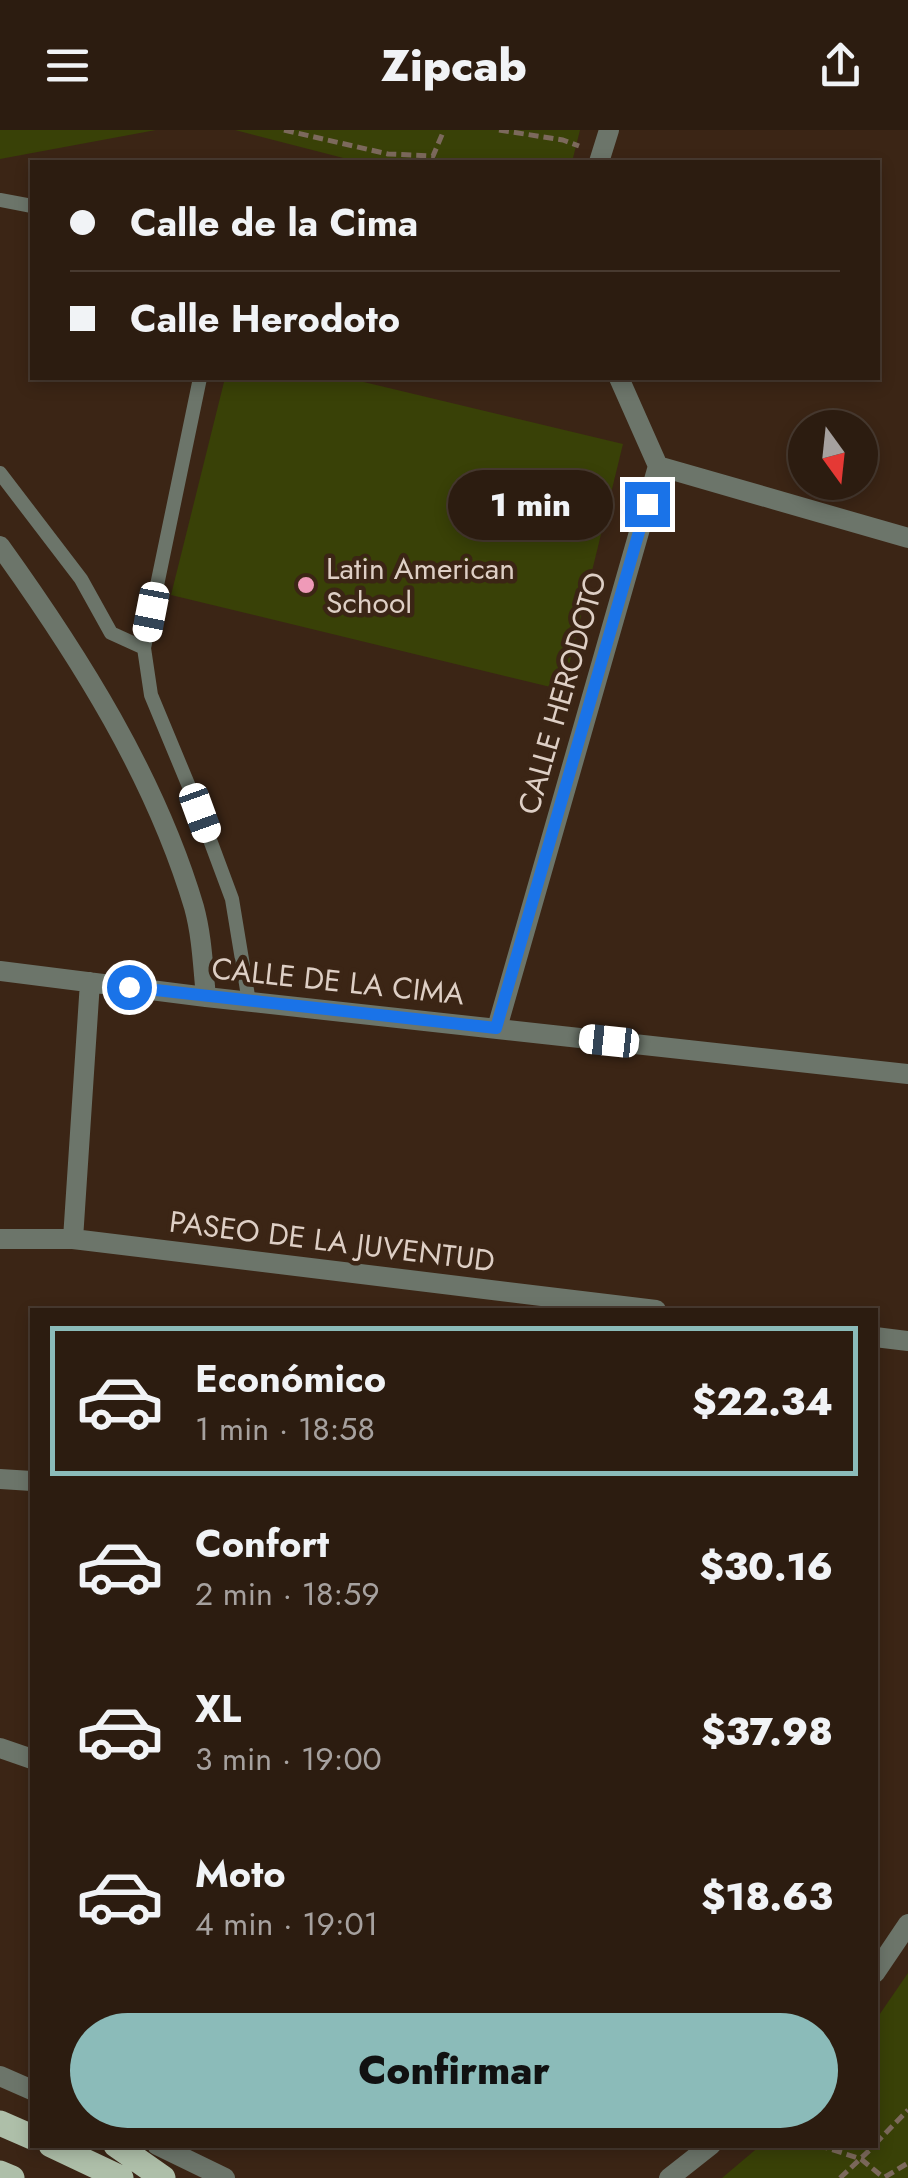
<!DOCTYPE html>
<html lang="es">
<meta charset="utf-8">
<style>
body{margin:0;font-family:Jost,sans-serif;background:#342519;color:#f1f3f6;height:100vh;display:flex;flex-direction:column;font-size:38px;white-space:nowrap}
*{box-sizing:border-box;margin:0}
p{font-size:32px;color:#a6a19f}
.icon{flex:none;width:55px;height:55px;fill:none;stroke:currentColor;stroke-width:2;stroke-linecap:round;stroke-linejoin:round}
.map{position:relative;flex:1;overflow:hidden}
.drawer{position:absolute;left:30px;top:1178px;width:848px;height:840px;display:flex;flex-direction:column;background:#2c1c10;border-radius:0px;box-shadow:0 5px 15px #0003,0 0 0 2px #483a30}
.drawer>*{flex:none}
.guide{position:absolute;left:30px;top:30px;width:850px;height:220px;border-radius:0px;box-shadow:0 5px 15px #0003,0 0 0 2px #483a30;display:grid;align-content:center;height:220px;padding:0 40px;background:#2c1c10}
.needle{width:65px;rotate:165deg}
.controls{position:absolute;left:788px;top:280px;display:grid;gap:20px}
.controls a{display:grid;place-items:center;width:90px;height:90px;border-radius:50%;background:#2c1c10;box-shadow:0 5px 15px #0003,0 0 0 2px #483a30;font-size:50px}
.end{position:absolute;width:45px;height:45px;margin:-22px;border:12px solid #1a73e8;background:#fff;box-shadow:0 0 0 5px #fff}
.from{border-radius:50%}
.bubble{position:absolute;height:70px;border-radius:35px;background:#2c1c10;box-shadow:0 5px 15px #0003,0 0 0 2px #483a30;font-size:32px;font-weight:800;line-height:70px;text-align:center}
.car{position:absolute;width:30px;height:60px;margin:-30px -15px;border-radius:12px;box-shadow:0 0 8px 2px #0007;background:linear-gradient(#fff 24%,#345 0 40%,#fff 0 76%,#345 0 86%,#fff 0)}
.guide b{display:flex;align-items:center;gap:35px;height:95px;font-size:38px}
.guide b+b{border-top:2px solid #483a30}
.guide i{width:25px;height:25px;background:#f1f3f6}
ul{padding:18px 0 0;list-style:none}
li{display:flex;align-items:center;gap:30px;height:150px;margin:0 20px 15px;padding:0 20px;border:5px solid transparent;border-radius:0px}
li div{flex:1}
li b{display:block;font-size:38px}
li em{font-style:normal;font-weight:800}
li.on{border-color:#8bbbb9}
li>.icon{width:90px;height:90px;stroke-width:1.5}
.button{display:flex;gap:20px;margin-top:auto;padding:20px 40px}
.button a{flex:1;height:115px;border-radius:60px;background:#8bbbb9;color:#111;font-size:40px;font-weight:800;line-height:115px;text-align:center}
header{display:flex;justify-content:space-between;align-items:center;height:130px;padding:0 40px;background:#2c1c10;font-size:45px;font-weight:800}
.map>svg:first-child{display:block}
.green{fill:#394107}
.lines{fill:none;stroke-linecap:round;stroke-linejoin:round}
.path{stroke:#7c695c;stroke-width:5;stroke-dasharray:10 5;stroke-linecap:butt}
.service{stroke:#6c756a;stroke-width:14}
.minor{stroke:#6c756a;stroke-width:20}
.tertiary{stroke:#6c756a;stroke-width:20}
.primary{stroke:#aebfa9;stroke-width:25}
.route{stroke:#1a73e8;stroke-width:12}
.poi-dot{fill:#ef9ab8;stroke:#3b2515;stroke-width:4}
.labels{text-anchor:middle;dominant-baseline:central;stroke-width:9;stroke-linejoin:round;paint-order:stroke}
.poi-label{font-size:30px;fill:#decfc5;stroke:#3b2515;text-anchor:start}
.street-label{font-size:30px;fill:#decfc5;stroke:#3b2515}
</style>
<header><svg class="icon" aria-label="menu" viewBox="0 0 24 24"><path d="M4 6h16M4 12h16M4 18h16"/></svg>Zipcab<svg class="icon" aria-label="share" viewBox="0 0 24 24"><path d="M12 15V3M7 8l5-5 5 5M5 13v7h14v-7"/></svg></header>
<div class="map">
<svg width="908" height="2048" viewBox="0 0 908 2048">
<rect width="100%" height="100%" fill="#3b2515"/>
<path class="green" d="M0,0H156L0,29Z
M235,0H580L572,32H359Z
M225,248H347L623,314L563,560L171,465Z
M908,1843V2048H722L761,2015H875V1891Z"/>
<g class="lines">
<path class="path" d="M284,0L388,24L433,26L444,0
M499,0L563,10L579,16
M875,2014L908,1980
M818,2015L861,2029L884,2048
M885,2047L908,2033
M840,2048L875,2015"/>
<path class="service" d="M0,70L32,76
M200,248L144,518L151,565L200,683L232,769L249,872
M0,343L81,449L111,503L144,518"/>
<path class="minor" d="M599,32L609,0
M658,336L908,408
M0,416C79,526 155,646 194,777C202,806 203,837 206,867
M0,841L206,867L908,944
M497,898L658,336L619,248
M0,1109H73L656,1180
M73,1109L90,852
M875,1207L908,1211
M0,1349L32,1351
M0,1618L32,1629
M875,1843L908,1794
M669,2048L711,2015"/>
<path class="tertiary" d="M0,1946L32,1960
M157,2015L225,2048"/>
<path class="primary" d="M0,1993L32,2007
M51,2015L121,2048
M116,2015L163,2048
M0,2043L12,2048"/>
</g>
<g class="lines">
<path class="route" d="M129,857L496,898L647,374"/>
</g>
<circle class="poi-dot" cx="306" cy="455" r="10"/>
<g class="labels">
<g class="poi-label">
<text x="326" y="438">Latin American<tspan x="326" dy="34">School</tspan></text>
</g>
<g class="street-label">
<text transform="translate(562 563) rotate(-74)">CALLE HERODOTO</text>
<text transform="translate(338 851) rotate(6)">CALLE DE LA CIMA</text>
<text transform="translate(332 1111) rotate(7)">PASEO DE LA JUVENTUD</text>
</g>
</g>
</svg>
<div class="controls">
<a><svg class="needle" viewBox="-14 -14 28 28"><path d="M0-13l5 13h-10z" fill="#e53935"/><path d="M0 13l5-13h-10z" fill="#a6a19f"/></svg></a>
</div>
<i class="end from" style="left:129px;top:857px"></i>
<i class="end" style="left:647px;top:374px"></i>
<div class="bubble" style="left:448px;top:340px;width:165px">1 min</div>
<i class="car" style="left:151px;top:482px;rotate:191deg"></i>
<i class="car" style="left:200px;top:683px;rotate:160deg"></i>
<i class="car" style="left:609px;top:911px;rotate:276deg"></i>
<div class="guide">
<b><i class="from"></i>Calle de la Cima</b>
<b><i></i>Calle Herodoto</b>
</div>
<section class="drawer">
<ul>
<li class="on"><svg class="icon" aria-label="car" viewBox="0 0 24 24"><path d="M5 17H2v-5l4-1 3-4h7l3 4 3 1v5h-3M9 17h6M6 11h13"/><circle cx="7" cy="17" r="2"/><circle cx="17" cy="17" r="2"/></svg><div><b>Económico</b><p>1 min · 18:58</p></div><em>$22.34</em></li>
<li><svg class="icon" aria-label="car" viewBox="0 0 24 24"><path d="M5 17H2v-5l4-1 3-4h7l3 4 3 1v5h-3M9 17h6M6 11h13"/><circle cx="7" cy="17" r="2"/><circle cx="17" cy="17" r="2"/></svg><div><b>Confort</b><p>2 min · 18:59</p></div><em>$30.16</em></li>
<li><svg class="icon" aria-label="car" viewBox="0 0 24 24"><path d="M5 17H2v-5l4-1 3-4h7l3 4 3 1v5h-3M9 17h6M6 11h13"/><circle cx="7" cy="17" r="2"/><circle cx="17" cy="17" r="2"/></svg><div><b>XL</b><p>3 min · 19:00</p></div><em>$37.98</em></li>
<li><svg class="icon" aria-label="car" viewBox="0 0 24 24"><path d="M5 17H2v-5l4-1 3-4h7l3 4 3 1v5h-3M9 17h6M6 11h13"/><circle cx="7" cy="17" r="2"/><circle cx="17" cy="17" r="2"/></svg><div><b>Moto</b><p>4 min · 19:01</p></div><em>$18.63</em></li>
</ul>
<div class="button"><a>Confirmar</a></div>
</section>
</div>
